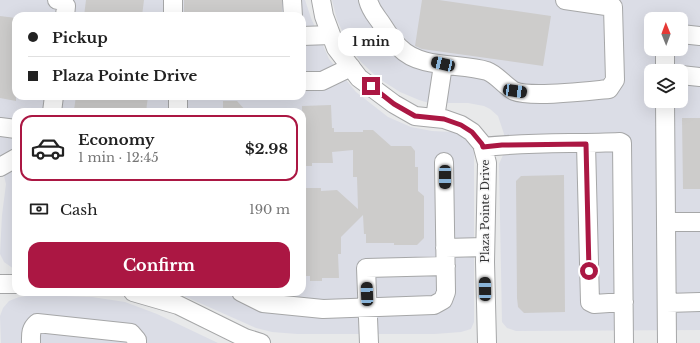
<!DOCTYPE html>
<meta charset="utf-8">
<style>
body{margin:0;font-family:"Libre Baskerville",serif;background:#f6f6f6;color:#222;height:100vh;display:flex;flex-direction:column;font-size:15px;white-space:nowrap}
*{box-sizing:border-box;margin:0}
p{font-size:13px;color:#767676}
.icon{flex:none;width:22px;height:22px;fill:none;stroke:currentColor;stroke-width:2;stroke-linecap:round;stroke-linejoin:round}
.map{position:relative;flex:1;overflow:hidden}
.drawer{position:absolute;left:12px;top:108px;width:294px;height:188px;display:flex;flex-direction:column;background:#fff;border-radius:12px;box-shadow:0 4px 16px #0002}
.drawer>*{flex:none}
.banner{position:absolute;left:12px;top:12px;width:294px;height:88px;border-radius:12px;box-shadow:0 4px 16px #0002;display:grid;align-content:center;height:88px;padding:0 16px;background:#fff}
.needle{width:26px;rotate:359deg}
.controls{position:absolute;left:644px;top:12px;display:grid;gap:8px}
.controls a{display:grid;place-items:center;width:44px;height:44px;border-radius:8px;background:#fff;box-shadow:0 4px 16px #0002;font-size:20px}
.end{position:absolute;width:18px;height:18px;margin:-9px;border:5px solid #ab1743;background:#fff;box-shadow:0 0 0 2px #fff}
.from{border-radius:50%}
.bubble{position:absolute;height:28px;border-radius:12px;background:#fff;box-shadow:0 4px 16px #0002;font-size:13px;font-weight:700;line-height:28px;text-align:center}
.car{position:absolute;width:12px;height:24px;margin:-12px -6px;border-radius:5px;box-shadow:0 0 3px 1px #0007;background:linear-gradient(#222 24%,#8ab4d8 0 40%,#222 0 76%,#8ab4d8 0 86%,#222 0)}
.banner b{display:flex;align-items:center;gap:14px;height:38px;font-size:15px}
.banner b+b{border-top:1px solid #e0e0e0}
.banner i{width:10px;height:10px;background:#222}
ul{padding:7px 0 0;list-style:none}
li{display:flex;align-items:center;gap:12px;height:66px;margin:0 8px 6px;padding:0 8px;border:2px solid transparent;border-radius:12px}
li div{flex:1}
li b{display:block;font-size:15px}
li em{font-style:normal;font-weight:700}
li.selected{border-color:#ab1743}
li>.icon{width:36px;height:36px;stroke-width:1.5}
.pay{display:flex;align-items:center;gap:10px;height:44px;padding:0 16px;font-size:15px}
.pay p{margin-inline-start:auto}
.primary-button{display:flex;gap:8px;margin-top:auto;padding:8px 16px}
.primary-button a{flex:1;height:46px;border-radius:12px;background:#ab1743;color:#fff;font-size:16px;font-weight:700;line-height:46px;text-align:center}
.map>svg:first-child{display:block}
.built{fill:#dbdde6;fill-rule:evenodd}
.building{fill:#cdcccb}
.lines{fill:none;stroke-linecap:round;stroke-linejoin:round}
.minor-casing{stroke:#a6a7a8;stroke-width:20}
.minor{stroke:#fff;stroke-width:18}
.route{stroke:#ab1743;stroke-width:5}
.labels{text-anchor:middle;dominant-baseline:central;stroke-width:3;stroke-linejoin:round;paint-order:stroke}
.street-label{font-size:11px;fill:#343435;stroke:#f6f6f7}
</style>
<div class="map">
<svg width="700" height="343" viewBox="0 0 700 343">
<rect width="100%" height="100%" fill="#e8e9ea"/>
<path class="built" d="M0,0H305L311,18L329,59L356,92L388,117L411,127L432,131L452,132L468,138L474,147V322L471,329L461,332L435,334H297L272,332L256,328L175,292H302V112H16V269H14L4,262L0,254L2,215L6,184L4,176L0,171ZM16,16H302V96H16Z
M332,0H700V330L516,331L507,328L502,322L499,164L503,155L504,134L498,116L490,109L484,106L468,103H429L419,100L400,92L378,78L361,62L350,47L337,20ZM651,19H681V49H651ZM651,71H681V101H651Z
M33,295L92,297L125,302L157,314L218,343H1L0,316L3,308L9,301L19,297Z"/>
<path class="building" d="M86,0H144L142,16H84Z
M184,0H282V15L184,16Z
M422,0H439L551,16L543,66L422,49L415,46Z
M0,16L16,18V101L0,98Z
M76,96H148L146,112H88L74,110Z
M223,101H237L247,112H223Z
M331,105L332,128H334V132H363V130H373L391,146H411L415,151V167H418V191L424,196V238L417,245H394V243H366V234H364L363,215L341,237V254H338L339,278H322V281H310V276H302V188H321V191L337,190L358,209L357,177H353V150L332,152L333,163H312V166H302V106Z
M682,118H700V189H683Z
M564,175L565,312L524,313L518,307L517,298L516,181L521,176Z"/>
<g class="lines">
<g class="minor-casing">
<path id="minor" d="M57,0H60L66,6L65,16
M173,0V16
M292,0L293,16
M321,0L324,16L336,48L359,78L394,104L415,116L444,119L461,125L472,132L482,144L487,163L485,262L487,343
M368,0C371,12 377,16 383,26C388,34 393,42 400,48C420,69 461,63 487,71C496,74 505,86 514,91C531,98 588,91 609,89L615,80L613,7L565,0
M681,34L700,36
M302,36L331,35
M665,49V71
M681,75L700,77
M302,81H322L351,67
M178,96V112
M665,101L667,343
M52,112L54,96
M435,118L443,65
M0,127L16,129
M586,144L590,302L594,304L624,302
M483,147C528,142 574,144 620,142L622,143L624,343
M0,167L16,158
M666,222H700
M445,248L485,247
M0,284H16
M133,292L178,305L245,338L261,343
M241,292L263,303L323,309L434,305L443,300L446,292L444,162
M667,303L700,302
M31,343C31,335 30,329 37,323L131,333L137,340V343
M369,343L366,268L446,266"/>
</g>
<use href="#minor" class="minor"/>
</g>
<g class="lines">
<path class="route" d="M371,86L394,104L415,116L444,119L461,125L472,132L482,144L483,147L502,145L586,144L589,271"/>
</g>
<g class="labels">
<g class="street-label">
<text transform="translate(485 211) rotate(-90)">Plaza Pointe Drive</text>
</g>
</g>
</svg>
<div class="controls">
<a><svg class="needle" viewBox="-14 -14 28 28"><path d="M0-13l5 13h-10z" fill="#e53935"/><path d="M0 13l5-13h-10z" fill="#767676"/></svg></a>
<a><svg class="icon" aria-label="layers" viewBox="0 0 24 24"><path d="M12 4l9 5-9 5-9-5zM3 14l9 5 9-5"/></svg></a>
</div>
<i class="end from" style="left:589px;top:271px"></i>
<i class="end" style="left:371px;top:86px"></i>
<div class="bubble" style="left:338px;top:28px;width:66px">1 min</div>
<i class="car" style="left:443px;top:64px;rotate:283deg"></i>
<i class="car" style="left:515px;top:91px;rotate:98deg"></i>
<i class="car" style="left:445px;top:177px;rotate:180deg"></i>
<i class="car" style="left:485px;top:289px;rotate:359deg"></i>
<i class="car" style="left:367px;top:294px;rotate:358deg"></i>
<div class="banner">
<b><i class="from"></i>Pickup</b>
<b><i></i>Plaza Pointe Drive</b>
</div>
<section class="drawer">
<ul>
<li class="selected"><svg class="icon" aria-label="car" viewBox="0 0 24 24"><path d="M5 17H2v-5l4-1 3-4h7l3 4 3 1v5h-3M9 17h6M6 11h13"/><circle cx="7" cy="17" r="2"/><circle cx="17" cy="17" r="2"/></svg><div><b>Economy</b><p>1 min · 12:45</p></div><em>$2.98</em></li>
</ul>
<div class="pay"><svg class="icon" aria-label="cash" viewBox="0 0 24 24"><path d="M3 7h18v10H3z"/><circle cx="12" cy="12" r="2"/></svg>Cash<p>190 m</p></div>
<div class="primary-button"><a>Confirm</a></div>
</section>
</div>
